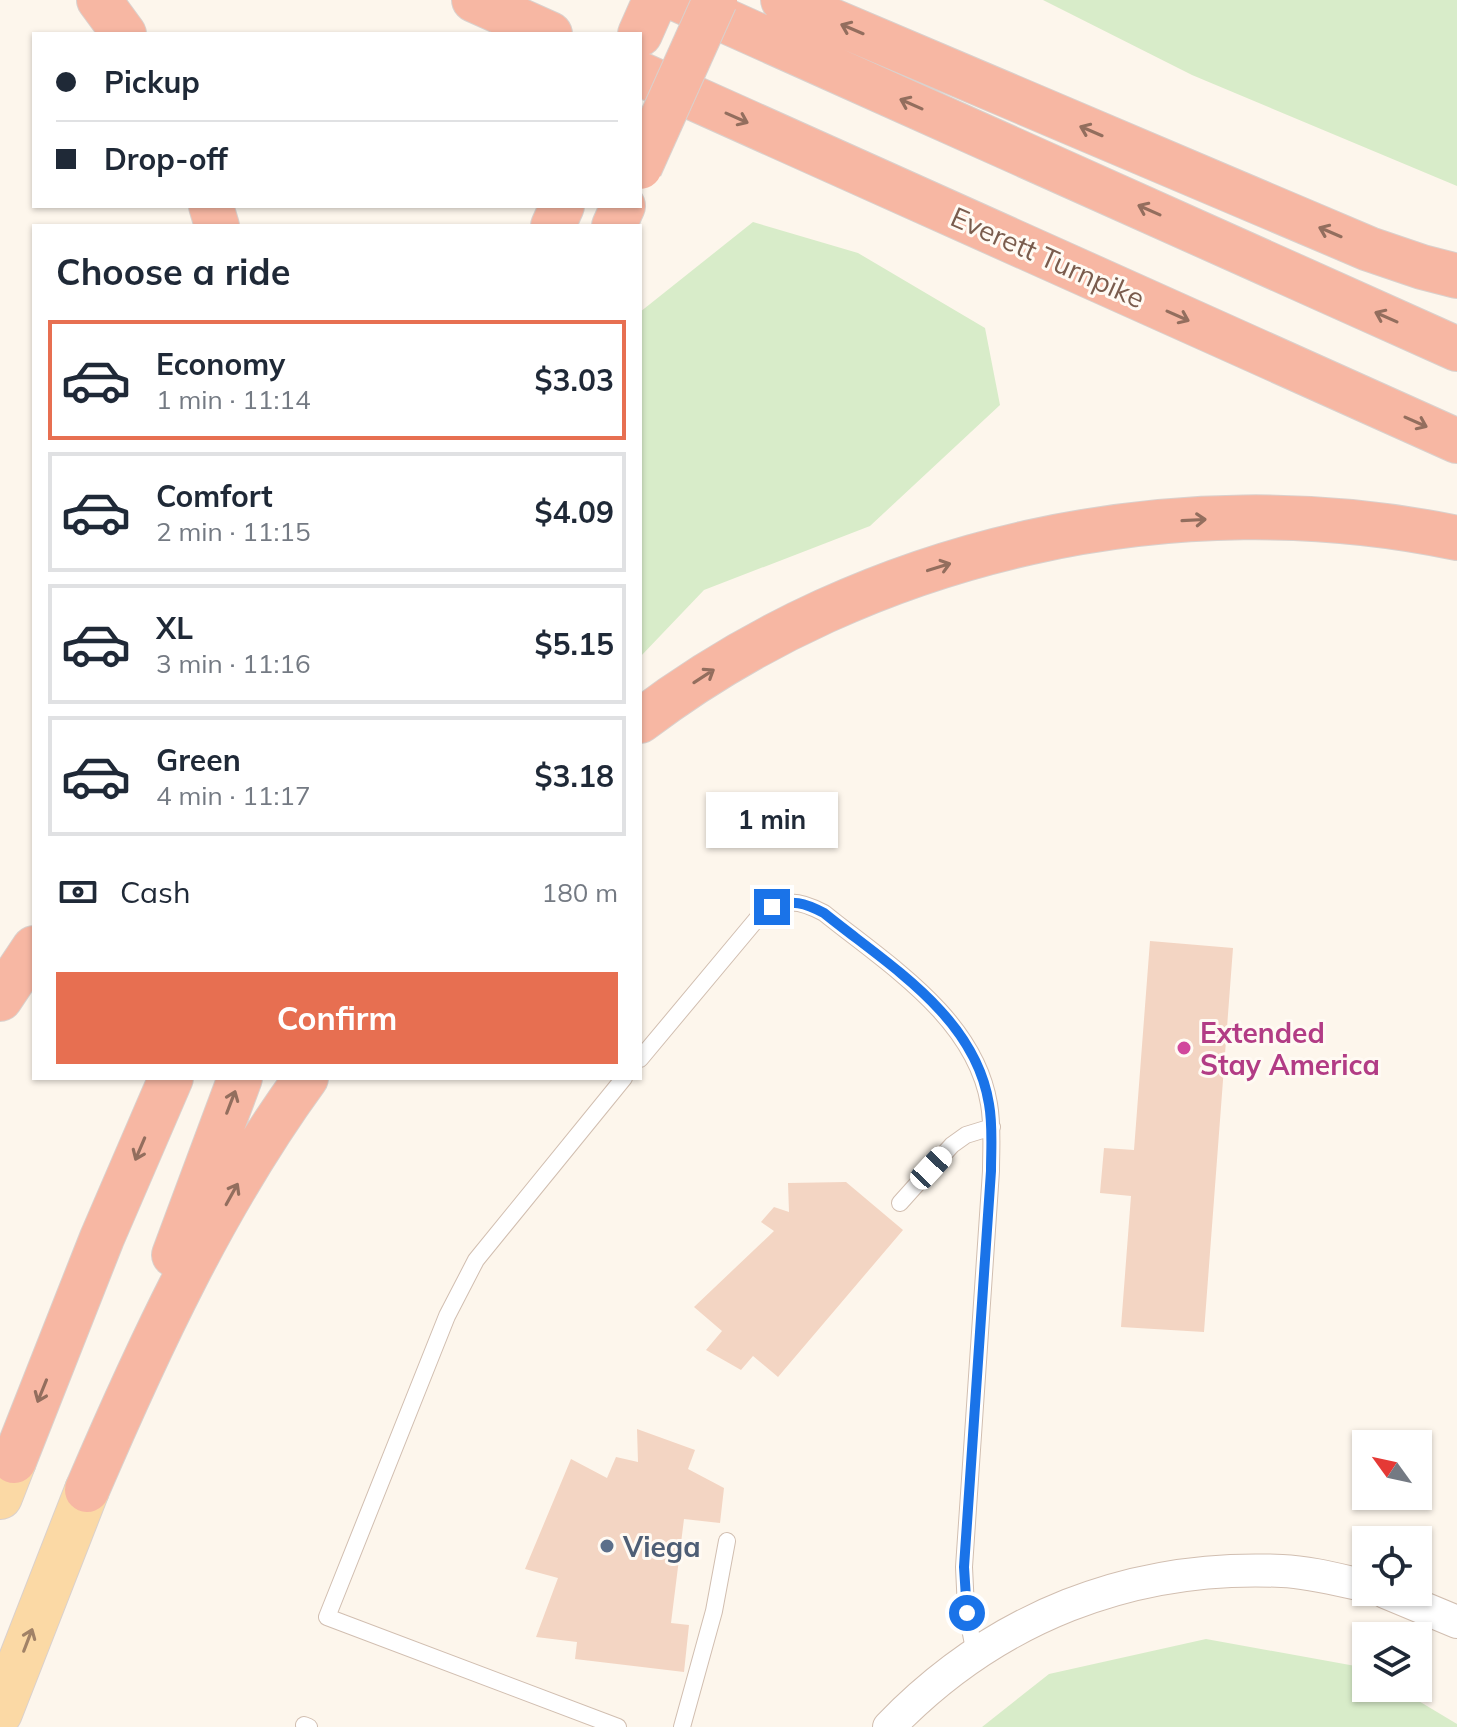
<!DOCTYPE html>
<meta charset="utf-8">
<style>
body{margin:0;font-family:Mulish,sans-serif;background:#f6f6f7;color:#1f2937;height:100vh;display:flex;flex-direction:column;font-size:30px;white-space:nowrap}
*{box-sizing:border-box;margin:0}
p{font-size:26px;color:#747a83}
.icon{flex:none;width:44px;height:44px;fill:none;stroke:currentColor;stroke-width:2;stroke-linecap:round;stroke-linejoin:round}
.map{position:relative;flex:1;overflow:hidden}
.drawer{position:absolute;left:32px;top:224px;width:610px;height:856px;display:flex;flex-direction:column;background:#fff;border-radius:0px;box-shadow:0 2px 6px #0004}
.drawer>*{flex:none}
.top-card{position:absolute;left:32px;top:32px;width:610px;height:176px;border-radius:0px;box-shadow:0 2px 6px #0004;display:grid;align-content:center;height:176px;padding:0 24px;background:#fff}
.needle{width:52px;rotate:303deg}
.fabs{position:absolute;left:1352px;top:1430px;display:grid;gap:16px}
.fabs a{display:grid;place-items:center;width:80px;height:80px;border-radius:0px;background:#fff;box-shadow:0 2px 6px #0004;font-size:40px}
.end{position:absolute;width:36px;height:36px;margin:-18px;border:10px solid #1a73e8;background:#fff;box-shadow:0 0 0 4px #fff}
.from{border-radius:50%}
.bubble{position:absolute;height:56px;border-radius:0px;background:#fff;box-shadow:0 2px 6px #0004;font-size:26px;font-weight:700;line-height:56px;text-align:center}
.car{position:absolute;width:24px;height:48px;margin:-24px -12px;border-radius:10px;box-shadow:0 0 6px 2px #0007;background:linear-gradient(#fff 24%,#345 0 40%,#fff 0 76%,#345 0 86%,#fff 0)}
.top-card b{display:flex;align-items:center;gap:28px;height:76px;font-size:30px}
.top-card b+b{border-top:2px solid #e0e1e3}
.top-card i{width:20px;height:20px;background:#1f2937}
ul{padding:0;list-style:none}
li{display:flex;align-items:center;gap:24px;height:120px;margin:0 16px 12px;padding:0 8px;border:4px solid #e0e1e3;border-radius:0px}
li div{flex:1}
li b{display:block;font-size:30px}
li em{font-style:normal;font-weight:700}
li.on{border-color:#e76f51}
li>.icon{width:72px;height:72px;stroke-width:1.5}
h2{padding:0 24px;font-size:36px;line-height:96px}
.pay{display:flex;align-items:center;gap:20px;height:88px;padding:0 24px;font-size:30px}
.pay p{margin-inline-start:auto}
.cta{display:flex;gap:16px;margin-top:auto;padding:16px 24px}
.cta a{flex:1;height:92px;border-radius:0px;background:#e76f51;color:#fff;font-size:32px;font-weight:700;line-height:92px;text-align:center}
.map>svg:first-child{display:block}
.green{fill:#d8ecc9}
.building{fill:#f3d5c3}
.lines{fill:none;stroke-linecap:round;stroke-linejoin:round}
.service-casing{stroke:#d1beb0;stroke-width:18}
.minor-casing{stroke:#d1beb0;stroke-width:34}
.primary-casing{stroke:#dad1cd;stroke-width:46}
.motorway-casing{stroke:#dad1cd;stroke-width:46}
.service{stroke:#fff;stroke-width:16}
.minor{stroke:#fff;stroke-width:32}
.primary{stroke:#fbd9a5;stroke-width:44}
.motorway{stroke:#f7b7a3;stroke-width:44}
.motorway-bridge-casing{stroke:#dad1cd;stroke-width:46;stroke-linecap:butt}
.motorway-bridge{stroke:#f7b7a3;stroke-width:44}
.oneway{stroke:#936e5e}
.oneway2{stroke:#a18267}
.route{stroke:#1a73e8;stroke-width:10}
.hotel-dot{fill:#d1479c;stroke:#fffaf3;stroke-width:3}
.service-dot{fill:#5c6f8a;stroke:#fffaf3;stroke-width:3}
.labels{text-anchor:middle;dominant-baseline:central;stroke-width:6;stroke-linejoin:round;paint-order:stroke}
.street-label{font-size:28px;fill:#7a5c4d;stroke:#fffaf3}
.hotel-label{font-size:28px;font-weight:bold;fill:#b23c85;stroke:#fffaf3;text-anchor:start}
.service-label{font-size:28px;font-weight:bold;fill:#4e5e75;stroke:#fffaf3;text-anchor:start}
</style>
<div class="map">
<svg width="1457" height="1727" viewBox="0 0 1457 1727">
<rect width="100%" height="100%" fill="#fdf6ec"/>
<path class="green" d="M1043,0H1457V186L1192,75Z
M753,222L858,253L985,328L1000,405L870,526L704,590L640,657V312Z
M1206,1639L1361,1667L1366,1670V1688H1397L1457,1724V1727H982L1049,1674Z"/>
<path class="building" d="M1150,941L1233,948L1204,1332L1121,1327L1131,1196L1100,1193L1104,1148L1134,1150Z
M846,1182L903,1230L778,1377L753,1356L741,1370L706,1350L722,1331L694,1307L774,1231L761,1222L774,1207L789,1212L788,1183Z
M637,1429L695,1450L688,1469L724,1488L720,1523L684,1519L671,1623L689,1625L684,1672L575,1659L577,1642L536,1637L558,1578L525,1569L571,1459L607,1478L616,1457L638,1462Z"/>
<g class="lines">
<g class="service-casing">
<path id="service" d="M640,1059L756,920C782,899 794,897 824,913C887,964 975,1018 989,1104C993,1126 991,1149 991,1171L964,1567L966,1609L975,1654
M900,1203L952,1145L966,1135L992,1127
M304,1725L309,1727
M618,1727L327,1617L447,1316L476,1260L624,1078
M682,1727L714,1611L727,1541"/>
</g>
<g class="minor-casing">
<path id="minor" d="M1385,1592L1457,1622
M889,1727C995,1617 1131,1564 1282,1571C1310,1572 1339,1580 1366,1586"/>
</g>
<g class="primary-casing">
<path id="primary" d="M0,1497L14,1461
M0,1713L87,1490"/>
</g>
<g class="motorway-casing">
<path id="motorway" d="M99,0L124,34
M474,0L550,34
M679,0L1457,349
M783,0L1369,249L1422,267L1457,276
M640,34L655,0
M640,74L1457,441
M211,206L217,226
M553,226L562,206
M614,226L623,206
M640,721C868,548 1177,479 1457,538
M0,999L34,948
M174,1255L240,1078
M14,1461L102,1238L171,1078
M87,1490C148,1348 215,1203 306,1078"/>
</g>
<use href="#service" class="service"/>
<use href="#minor" class="minor"/>
<use href="#primary" class="primary"/>
<use href="#motorway" class="motorway"/>
<g class="motorway-bridge-casing">
<path id="motorway-bridge" d="M640,167L715,0"/>
</g>
<use href="#motorway-bridge" class="motorway-bridge"/>
</g>
<defs><path id="oneway-shaft" d="M-6 0H5M1.5-3L5.5 0L1.5 3" fill="none" stroke-width="1.6" stroke-linecap="round" stroke-linejoin="round" transform="scale(2)"/></defs>
<g class="oneway">
<use href="#oneway-shaft" transform="translate(852 29) rotate(-157)"/>
<use href="#oneway-shaft" transform="translate(911 104) rotate(-156)"/>
<use href="#oneway-shaft" transform="translate(737 118) rotate(24)"/>
<use href="#oneway-shaft" transform="translate(1091 131) rotate(-157)"/>
<use href="#oneway-shaft" transform="translate(1149 210) rotate(-156)"/>
<use href="#oneway-shaft" transform="translate(1330 232) rotate(-157)"/>
<use href="#oneway-shaft" transform="translate(1178 316) rotate(24)"/>
<use href="#oneway-shaft" transform="translate(1386 317) rotate(-156)"/>
<use href="#oneway-shaft" transform="translate(1416 422) rotate(24)"/>
<use href="#oneway-shaft" transform="translate(1194 520) rotate(-3)"/>
<use href="#oneway-shaft" transform="translate(939 567) rotate(-17)"/>
<use href="#oneway-shaft" transform="translate(704 676) rotate(-33)"/>
<use href="#oneway-shaft" transform="translate(231 1102) rotate(-69)"/>
<use href="#oneway-shaft" transform="translate(140 1149) rotate(113)"/>
<use href="#oneway-shaft" transform="translate(232 1194) rotate(-61)"/>
<use href="#oneway-shaft" transform="translate(42 1391) rotate(112)"/>
</g>
<use class="oneway2" href="#oneway-shaft" transform="translate(28 1640) rotate(-69)"/>
<g class="lines">
<path class="route" d="M772,907C792,899 805,903 824,913C888,965 975,1016 989,1104C993,1126 991,1149 991,1171L964,1567L967,1613"/>
</g>
<circle class="hotel-dot" cx="1184" cy="1048" r="8"/>
<circle class="service-dot" cx="607" cy="1546" r="8"/>
<g class="labels">
<g class="street-label">
<text transform="translate(1048 257) rotate(24)">Everett Turnpike</text>
</g>
<g class="hotel-label">
<text x="1200" y="1032">Extended<tspan x="1200" dy="32">Stay America</tspan></text>
</g>
<g class="service-label">
<text x="623" y="1546">Viega</text>
</g>
</g>
</svg>
<div class="fabs">
<a><svg class="needle" viewBox="-14 -14 28 28"><path d="M0-13l5 13h-10z" fill="#e53935"/><path d="M0 13l5-13h-10z" fill="#747a83"/></svg></a>
<a><svg class="icon" aria-label="locate" viewBox="0 0 24 24"><circle cx="12" cy="12" r="6"/><path d="M12 2v4M12 18v4M2 12h4M18 12h4"/></svg></a>
<a><svg class="icon" aria-label="layers" viewBox="0 0 24 24"><path d="M12 4l9 5-9 5-9-5zM3 14l9 5 9-5"/></svg></a>
</div>
<i class="end from" style="left:967px;top:1613px"></i>
<i class="end" style="left:772px;top:907px"></i>
<div class="bubble" style="left:706px;top:792px;width:132px">1 min</div>
<i class="car" style="left:931px;top:1168px;rotate:43deg"></i>
<div class="top-card">
<b><i class="from"></i>Pickup</b>
<b><i></i>Drop-off</b>
</div>
<section class="drawer">
<h2>Choose a ride</h2>
<ul>
<li class="on"><svg class="icon" aria-label="car" viewBox="0 0 24 24"><path d="M5 17H2v-5l4-1 3-4h7l3 4 3 1v5h-3M9 17h6M6 11h13"/><circle cx="7" cy="17" r="2"/><circle cx="17" cy="17" r="2"/></svg><div><b>Economy</b><p>1 min · 11:14</p></div><em>$3.03</em></li>
<li><svg class="icon" aria-label="car" viewBox="0 0 24 24"><path d="M5 17H2v-5l4-1 3-4h7l3 4 3 1v5h-3M9 17h6M6 11h13"/><circle cx="7" cy="17" r="2"/><circle cx="17" cy="17" r="2"/></svg><div><b>Comfort</b><p>2 min · 11:15</p></div><em>$4.09</em></li>
<li><svg class="icon" aria-label="car" viewBox="0 0 24 24"><path d="M5 17H2v-5l4-1 3-4h7l3 4 3 1v5h-3M9 17h6M6 11h13"/><circle cx="7" cy="17" r="2"/><circle cx="17" cy="17" r="2"/></svg><div><b>XL</b><p>3 min · 11:16</p></div><em>$5.15</em></li>
<li><svg class="icon" aria-label="car" viewBox="0 0 24 24"><path d="M5 17H2v-5l4-1 3-4h7l3 4 3 1v5h-3M9 17h6M6 11h13"/><circle cx="7" cy="17" r="2"/><circle cx="17" cy="17" r="2"/></svg><div><b>Green</b><p>4 min · 11:17</p></div><em>$3.18</em></li>
</ul>
<div class="pay"><svg class="icon" aria-label="cash" viewBox="0 0 24 24"><path d="M3 7h18v10H3z"/><circle cx="12" cy="12" r="2"/></svg>Cash<p>180 m</p></div>
<div class="cta"><a>Confirm</a></div>
</section>
</div>
